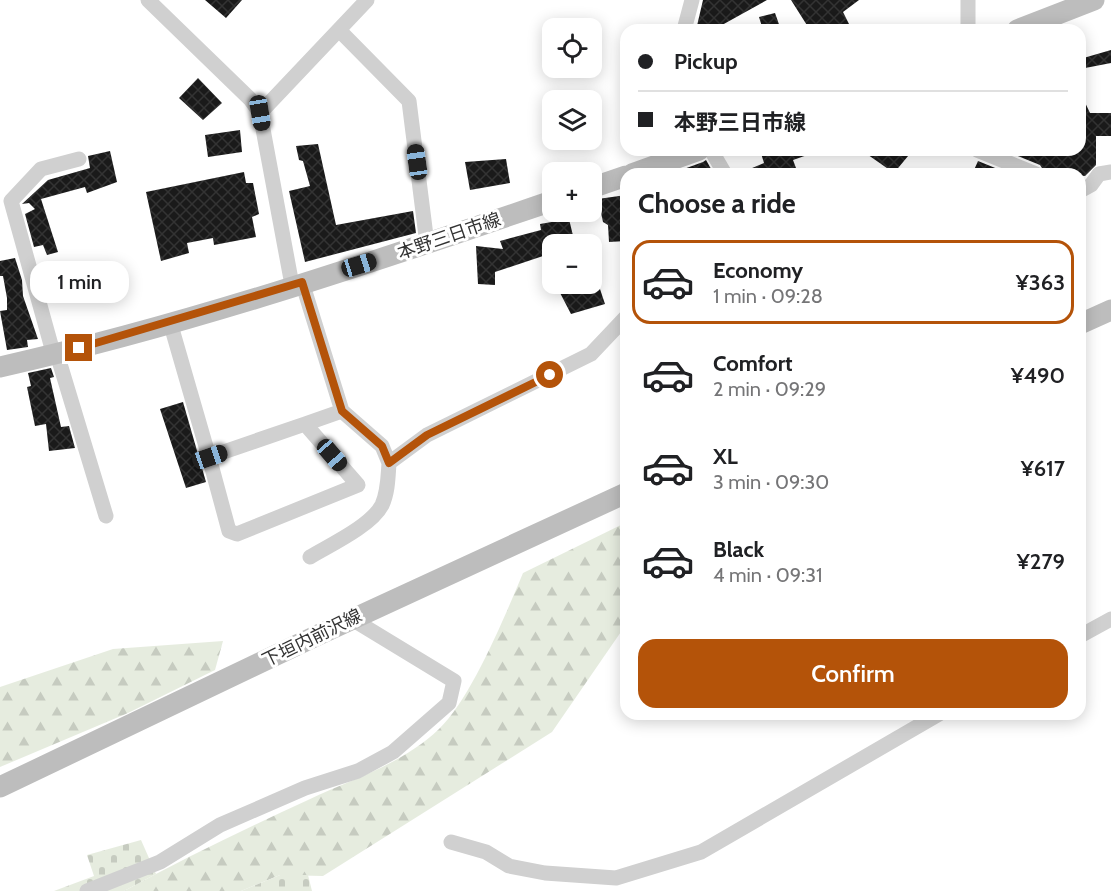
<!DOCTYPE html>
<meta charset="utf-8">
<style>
body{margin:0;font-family:Cabin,"Noto Sans JP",sans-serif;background:#f6f6f6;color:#202124;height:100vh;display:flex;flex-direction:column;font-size:22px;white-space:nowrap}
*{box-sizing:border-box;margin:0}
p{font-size:20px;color:#757577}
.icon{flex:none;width:33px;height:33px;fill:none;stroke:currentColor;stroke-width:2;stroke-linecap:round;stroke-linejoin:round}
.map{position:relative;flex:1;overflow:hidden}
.drawer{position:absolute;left:620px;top:168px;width:466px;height:552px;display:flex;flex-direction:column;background:#fff;border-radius:18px;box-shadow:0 3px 15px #0003}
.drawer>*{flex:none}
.hud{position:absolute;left:620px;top:24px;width:466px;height:132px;border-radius:18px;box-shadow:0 3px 15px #0003;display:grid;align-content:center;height:132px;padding:0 18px;background:#fff}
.fabs{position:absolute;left:542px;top:18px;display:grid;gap:12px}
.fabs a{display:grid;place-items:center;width:60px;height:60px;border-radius:12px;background:#fff;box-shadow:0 3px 15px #0003;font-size:30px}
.end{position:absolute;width:27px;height:27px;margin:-14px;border:8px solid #b45309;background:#fff;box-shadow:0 0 0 3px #fff}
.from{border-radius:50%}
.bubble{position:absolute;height:42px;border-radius:18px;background:#fff;box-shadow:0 3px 15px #0003;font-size:20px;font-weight:600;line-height:42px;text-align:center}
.car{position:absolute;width:18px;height:36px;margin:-18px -9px;border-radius:8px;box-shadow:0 0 4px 2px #0007;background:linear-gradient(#222 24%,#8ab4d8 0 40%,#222 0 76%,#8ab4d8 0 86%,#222 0)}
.hud b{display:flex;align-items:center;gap:21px;height:57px;font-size:22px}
.hud b+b{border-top:2px solid #e0e0e0}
.hud i{width:15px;height:15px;background:#202124}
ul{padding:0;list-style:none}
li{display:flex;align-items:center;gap:18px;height:84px;margin:0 12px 9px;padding:0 6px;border:3px solid transparent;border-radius:18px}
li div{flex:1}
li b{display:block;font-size:22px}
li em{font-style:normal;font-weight:600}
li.active{border-color:#b45309}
li>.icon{width:54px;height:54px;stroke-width:1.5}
h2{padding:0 18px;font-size:27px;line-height:72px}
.button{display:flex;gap:12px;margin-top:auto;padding:12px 18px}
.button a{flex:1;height:69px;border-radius:18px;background:#b45309;color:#fff;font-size:24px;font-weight:600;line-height:69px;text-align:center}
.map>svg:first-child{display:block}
.forest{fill:url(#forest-firs)}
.cemetery{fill:url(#cemetery-stones)}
.building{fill:url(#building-cross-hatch)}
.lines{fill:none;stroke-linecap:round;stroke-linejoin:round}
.street{stroke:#d0d0d0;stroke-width:15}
.secondary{stroke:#bdbdbd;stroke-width:21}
.route{stroke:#b45309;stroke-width:8}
.labels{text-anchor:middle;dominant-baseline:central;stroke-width:6;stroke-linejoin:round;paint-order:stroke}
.street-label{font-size:18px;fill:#333;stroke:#fff}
</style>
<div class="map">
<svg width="1111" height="891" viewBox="0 0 1111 891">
<defs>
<pattern id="forest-firs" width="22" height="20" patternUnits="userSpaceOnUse" patternTransform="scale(1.5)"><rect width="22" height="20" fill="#e6ecdf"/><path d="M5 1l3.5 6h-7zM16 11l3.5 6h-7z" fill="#c6cbc0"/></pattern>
<pattern id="cemetery-stones" width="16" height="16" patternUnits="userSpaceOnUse" patternTransform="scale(1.5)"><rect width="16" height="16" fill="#e6ecdf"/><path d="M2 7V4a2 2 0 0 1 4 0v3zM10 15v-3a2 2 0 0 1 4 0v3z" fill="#c6cbc0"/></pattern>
<pattern id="building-cross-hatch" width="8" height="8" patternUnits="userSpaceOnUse" patternTransform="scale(1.5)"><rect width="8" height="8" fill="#1a1a1a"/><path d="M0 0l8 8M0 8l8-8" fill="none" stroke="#333"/></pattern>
</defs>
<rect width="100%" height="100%" fill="#fff"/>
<path class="forest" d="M625,523V626L552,732L323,876L280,875L241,891H124C185,858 245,829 308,800C354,778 401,765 439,729C471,699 505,616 523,573Z
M223,641L215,670L128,713L0,767V687L113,649Z"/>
<path class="cemetery" d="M141,840L156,874L124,891H54L94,876L87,855Z
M280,875H308L312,891H241Z"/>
<path class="building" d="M205,0H242L226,18Z
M703,0H767L713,30H696Z
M791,0H859L843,12L852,30H810Z
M775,13L781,30H763L759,17Z
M1111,50V63L1080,69V59Z
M198,78L222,103L203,120L179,98Z
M1080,92L1090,113H1111V136H1096V165L1085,176L1046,174L1040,165L1003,150H1081Z
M240,130L242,152L208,157L205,135Z
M318,144L336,225L413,211L416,233L305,262L289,191L310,186L303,161L299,160L296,146Z
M760,150H816V152L793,160L796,168L781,174H738L764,163Z
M861,150H913L894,173Z
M110,151L117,182L87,193L85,187L41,199L58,252L47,255L43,245L34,247L25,214L35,209L29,203L22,204L48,180L90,168L88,156Z
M506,159L510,183L470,190L465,162Z
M706,160L714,174H670L703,162Z
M978,161L1010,174H985L974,170Z
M244,172L246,183H253L259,214L252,217L256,237L214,245L213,238L187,243L189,253L161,261L146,192Z
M626,195V241L609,242L608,225L603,222L598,199Z
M569,219L575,244H552V253L495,272V285L478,284L476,246L503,249L500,241L541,230L540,224Z
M15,258L22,280L23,296L38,339L27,340L28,347L7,350L0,311L7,310V298L3,276H0V261Z
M574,284H586L590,294L600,289L605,304L571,314L558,289Z
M51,368L54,377L50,378L61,427L69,426L75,448L49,451L46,424L35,426L27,387L31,386L28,373Z
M183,402L206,482L186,488L160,409Z"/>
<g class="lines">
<path class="street" d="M148,0L250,99L260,113L292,285
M968,0V30
M339,30L409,101L427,244
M684,30L692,0
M260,113L367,0
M711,150L725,174
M977,150L1036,174
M79,159L41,169L11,201L51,345L57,354L106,516
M1080,191L1091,185L1099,174L1111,172
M302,282L342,411
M170,322L209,457
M305,424L358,485L237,534L229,531L209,457Z
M305,424L342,411L382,446L389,463
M310,557C330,545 371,526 382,505C388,492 388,477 389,463L427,435L591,354L626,317
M1080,636L1111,619
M451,842L486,852L509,866L545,873L616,878L701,852L939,714
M87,891L160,862L220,825L305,788L358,771L393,752L449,703L454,681L352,619"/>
<path class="secondary" d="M1017,30L1094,0
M632,174L699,150
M591,188L626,176
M1080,324L1111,310
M0,367C187,325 371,263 552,201
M0,787L316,636L626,493"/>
</g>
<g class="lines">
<path class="route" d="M79,348L302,282L342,411L382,446L389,463L427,435L550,375"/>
</g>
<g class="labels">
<g class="street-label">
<text transform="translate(449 236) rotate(-19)">本野三日市線</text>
<text transform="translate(312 638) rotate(-26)">下垣内前沢線</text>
</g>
</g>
</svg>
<div class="fabs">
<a><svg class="icon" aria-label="locate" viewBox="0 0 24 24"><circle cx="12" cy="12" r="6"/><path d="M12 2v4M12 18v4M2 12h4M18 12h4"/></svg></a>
<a><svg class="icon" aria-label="layers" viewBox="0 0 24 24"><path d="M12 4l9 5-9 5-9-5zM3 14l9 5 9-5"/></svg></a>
<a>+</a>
<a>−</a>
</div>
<i class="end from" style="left:550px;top:375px"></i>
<i class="end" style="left:79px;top:348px"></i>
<div class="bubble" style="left:30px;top:261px;width:99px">1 min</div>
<i class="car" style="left:260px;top:113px;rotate:171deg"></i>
<i class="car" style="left:417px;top:162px;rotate:352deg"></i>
<i class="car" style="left:359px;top:265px;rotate:73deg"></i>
<i class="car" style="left:332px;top:455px;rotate:139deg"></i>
<i class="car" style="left:210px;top:457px;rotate:71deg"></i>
<div class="hud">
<b><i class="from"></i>Pickup</b>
<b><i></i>本野三日市線</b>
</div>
<section class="drawer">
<h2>Choose a ride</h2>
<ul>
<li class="active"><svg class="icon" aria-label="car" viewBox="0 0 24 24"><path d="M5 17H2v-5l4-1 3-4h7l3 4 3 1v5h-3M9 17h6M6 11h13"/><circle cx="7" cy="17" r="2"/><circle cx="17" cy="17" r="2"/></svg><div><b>Economy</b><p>1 min · 09:28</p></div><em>¥363</em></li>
<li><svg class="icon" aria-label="car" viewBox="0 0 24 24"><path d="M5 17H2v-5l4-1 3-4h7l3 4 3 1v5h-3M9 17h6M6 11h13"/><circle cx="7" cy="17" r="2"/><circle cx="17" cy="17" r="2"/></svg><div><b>Comfort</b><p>2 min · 09:29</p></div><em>¥490</em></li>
<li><svg class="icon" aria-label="car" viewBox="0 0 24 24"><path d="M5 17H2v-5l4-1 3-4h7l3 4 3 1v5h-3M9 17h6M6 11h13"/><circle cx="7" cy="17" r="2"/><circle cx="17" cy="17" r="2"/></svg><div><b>XL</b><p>3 min · 09:30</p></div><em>¥617</em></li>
<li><svg class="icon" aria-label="car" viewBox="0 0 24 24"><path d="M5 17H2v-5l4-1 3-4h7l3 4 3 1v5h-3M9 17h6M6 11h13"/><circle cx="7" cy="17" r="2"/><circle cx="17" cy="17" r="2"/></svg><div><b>Black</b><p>4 min · 09:31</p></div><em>¥279</em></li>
</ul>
<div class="button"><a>Confirm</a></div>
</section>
</div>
